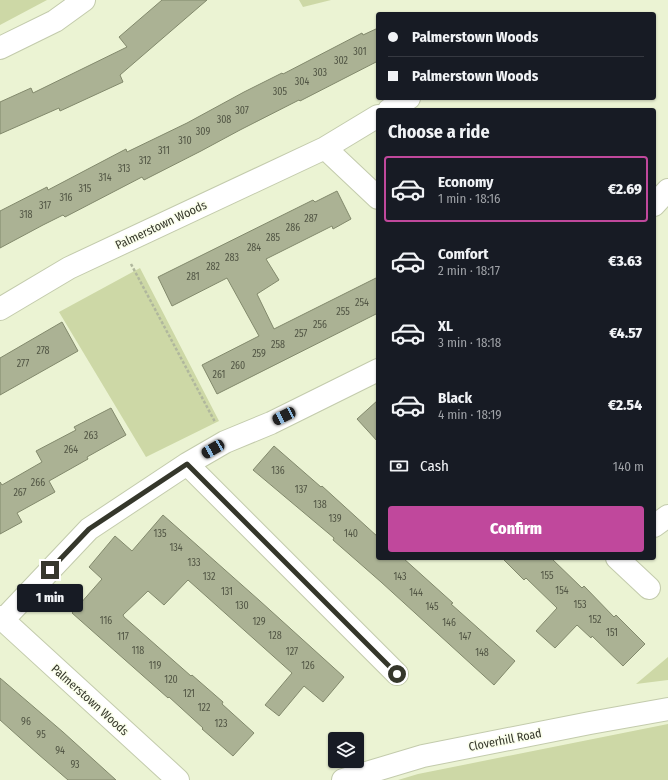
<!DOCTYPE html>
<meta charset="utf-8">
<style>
body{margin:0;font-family:"Fira Sans Condensed",sans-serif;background:#242831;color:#f1f3f6;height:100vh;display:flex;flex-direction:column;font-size:15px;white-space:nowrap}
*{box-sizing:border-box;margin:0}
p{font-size:13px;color:#9ea1a6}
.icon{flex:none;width:22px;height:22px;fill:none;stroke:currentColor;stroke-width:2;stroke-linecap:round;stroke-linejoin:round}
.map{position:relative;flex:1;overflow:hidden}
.side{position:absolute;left:376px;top:108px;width:280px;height:452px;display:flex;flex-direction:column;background:#171b24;border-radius:4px;box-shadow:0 1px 3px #0004}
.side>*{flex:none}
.guide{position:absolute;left:376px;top:12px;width:280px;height:88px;border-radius:4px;box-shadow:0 1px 3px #0004;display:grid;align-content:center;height:88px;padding:0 12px;background:#171b24}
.tools{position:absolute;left:328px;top:732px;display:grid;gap:8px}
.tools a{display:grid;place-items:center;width:36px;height:36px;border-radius:4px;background:#171b24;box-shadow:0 1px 3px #0004;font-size:20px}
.end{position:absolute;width:18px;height:18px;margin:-9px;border:5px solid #35372b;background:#fff;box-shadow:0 0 0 2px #fff}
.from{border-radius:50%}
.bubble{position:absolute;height:28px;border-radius:4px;background:#171b24;box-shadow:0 1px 3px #0004;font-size:13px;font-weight:800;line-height:28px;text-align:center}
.car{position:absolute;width:12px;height:24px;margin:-12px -6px;border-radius:5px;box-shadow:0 0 3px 1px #0007;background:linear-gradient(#222 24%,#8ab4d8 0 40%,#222 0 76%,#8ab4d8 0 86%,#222 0)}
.guide b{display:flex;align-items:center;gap:14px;height:38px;font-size:15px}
.guide b+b{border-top:1px solid #363941}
.guide i{width:10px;height:10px;background:#f1f3f6}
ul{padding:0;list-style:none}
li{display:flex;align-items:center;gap:12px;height:66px;margin:0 8px 6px;padding:0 4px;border:2px solid transparent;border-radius:4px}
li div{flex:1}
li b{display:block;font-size:15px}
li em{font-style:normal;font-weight:800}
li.active{border-color:#c0489c}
li>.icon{width:36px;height:36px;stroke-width:1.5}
h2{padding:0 12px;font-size:18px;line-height:48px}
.pay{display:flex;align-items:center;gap:10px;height:44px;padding:0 12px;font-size:15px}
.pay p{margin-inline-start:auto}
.primary-button{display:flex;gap:8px;margin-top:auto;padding:8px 12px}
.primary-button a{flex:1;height:46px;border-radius:4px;background:#c0489c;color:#fff;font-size:16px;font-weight:800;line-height:46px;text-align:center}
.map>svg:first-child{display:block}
.green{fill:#cdd8a6}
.building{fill:#abb294;stroke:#82896c}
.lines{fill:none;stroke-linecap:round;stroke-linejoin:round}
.street-casing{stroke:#c3cbac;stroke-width:24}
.secondary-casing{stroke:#c3cbac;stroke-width:24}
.path{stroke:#b0b79d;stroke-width:2.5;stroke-dasharray:3 2;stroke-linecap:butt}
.street{stroke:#fff;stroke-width:22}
.secondary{stroke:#fff;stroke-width:22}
.route{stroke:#35372b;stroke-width:5}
.labels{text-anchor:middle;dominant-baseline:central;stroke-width:3;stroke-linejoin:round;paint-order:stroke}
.number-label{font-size:10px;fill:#525645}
.street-label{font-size:12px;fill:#35372b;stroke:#fafeeb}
</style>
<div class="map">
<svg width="668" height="780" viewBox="0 0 668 780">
<rect width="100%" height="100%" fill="#ebf3d3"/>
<path class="green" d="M0,0H47L0,25Z
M299,0H331L303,7Z
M140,268L219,421L146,457L59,312Z
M668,657V680L636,684Z
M668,724V780H398L418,774Z"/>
<path class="building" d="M162,0H207L120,75L123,82L60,111L59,108L0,134V102L31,88L33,93L127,47L119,37Z
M378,28V61L300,101L299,100L240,130L201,151L144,180L142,177L65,217L63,215L43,225L0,248V211L47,187L48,190L126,149L127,152L187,123L244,92L282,73L283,74L362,33L363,35Z
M337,191L351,219L333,229L332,226L266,259L279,280L257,294L274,329L378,277V313L217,394L202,365L259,336L227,278L172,306L158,277L313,200L315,202Z
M62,322L78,351L0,395V358Z
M378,400V442L357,419Z
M111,408L126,435L87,457L88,459L49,481L55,492L17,513L22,522L0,534V482L2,485L42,462L36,451L76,430L74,427Z
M274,446L321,487L322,486L378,537V558H403L453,603L451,604L515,661L494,685L381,582L333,540L334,538L253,470Z
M163,515L260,601L344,677L323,702L304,686L279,716L265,705L292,673L188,580L164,605L148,591L123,615L124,617L191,676L192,675L223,702L222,704L254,733L233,756L202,729L203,728L169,697L168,698L72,613L102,579L89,567L115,536L132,551Z
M502,558H551L582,588L584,586L614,617L616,615L645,644L623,666L592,636L591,638L577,625L555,648L536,631L557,608L526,578L524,580Z
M0,678L63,732L116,780H68L38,754L0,720Z"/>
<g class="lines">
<g class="street-casing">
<path id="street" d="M0,48L55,21L84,0
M389,110L409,98
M325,148L378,198
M654,205L668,190
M0,309L69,268L325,148L378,116
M187,464L397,674
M654,526L668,516
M617,558L649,588
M0,617L178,780
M3,620L89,529L187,464L225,442L271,423L378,370"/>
</g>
<g class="secondary-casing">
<path id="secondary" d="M343,780L423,756L590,723L668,709"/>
</g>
<path class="path" d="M131,264L215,422"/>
<use href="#street" class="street"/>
<use href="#secondary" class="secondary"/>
</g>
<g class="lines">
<path class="route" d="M50,570L89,529L187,464L397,674"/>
</g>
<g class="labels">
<g class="number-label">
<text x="360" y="52">301</text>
<text x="341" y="61">302</text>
<text x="320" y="73">303</text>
<text x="302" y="82">304</text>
<text x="280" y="92">305</text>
<text x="242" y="111">307</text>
<text x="224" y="120">308</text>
<text x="203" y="132">309</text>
<text x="185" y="141">310</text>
<text x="164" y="151">311</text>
<text x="145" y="161">312</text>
<text x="124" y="169">313</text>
<text x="105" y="178">314</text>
<text x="85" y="189">315</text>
<text x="66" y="198">316</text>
<text x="45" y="206">317</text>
<text x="26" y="215">318</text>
<text x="311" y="219">287</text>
<text x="293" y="228">286</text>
<text x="273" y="238">285</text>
<text x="254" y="248">284</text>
<text x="232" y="258">283</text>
<text x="213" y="267">282</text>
<text x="193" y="277">281</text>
<text x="362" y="303">254</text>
<text x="343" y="312">255</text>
<text x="320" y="325">256</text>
<text x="301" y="334">257</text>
<text x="278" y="345">258</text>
<text x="43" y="351">278</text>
<text x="259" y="354">259</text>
<text x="23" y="364">277</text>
<text x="238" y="366">260</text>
<text x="219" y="375">261</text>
<text x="91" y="436">263</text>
<text x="71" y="450">264</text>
<text x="278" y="471">136</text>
<text x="38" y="483">266</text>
<text x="301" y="490">137</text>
<text x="20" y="493">267</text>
<text x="320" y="505">138</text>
<text x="335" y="519">139</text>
<text x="160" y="534">135</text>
<text x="351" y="534">140</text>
<text x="176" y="548">134</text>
<text x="194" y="563">133</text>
<text x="547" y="576">155</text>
<text x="209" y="577">132</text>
<text x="400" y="577">143</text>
<text x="562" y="591">154</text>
<text x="227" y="592">131</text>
<text x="416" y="593">144</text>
<text x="580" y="605">153</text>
<text x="242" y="606">130</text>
<text x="432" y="607">145</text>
<text x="595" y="620">152</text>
<text x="106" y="621">116</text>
<text x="259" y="622">129</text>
<text x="449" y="623">146</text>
<text x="612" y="633">151</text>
<text x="275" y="636">128</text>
<text x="123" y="637">117</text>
<text x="465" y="637">147</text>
<text x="138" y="651">118</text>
<text x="292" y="652">127</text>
<text x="482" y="653">148</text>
<text x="155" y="666">119</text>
<text x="308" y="666">126</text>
<text x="171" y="680">120</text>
<text x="189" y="694">121</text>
<text x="204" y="708">122</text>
<text x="26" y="722">96</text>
<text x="221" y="724">123</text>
<text x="41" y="735">95</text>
<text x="60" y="751">94</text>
<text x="75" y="765">93</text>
</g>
<g class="street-label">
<text transform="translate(161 225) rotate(-25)">Palmerstown Woods</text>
<text transform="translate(90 700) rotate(42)">Palmerstown Woods</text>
<text transform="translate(505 740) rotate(-11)">Cloverhill Road</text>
</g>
</g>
</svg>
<div class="tools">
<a><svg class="icon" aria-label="layers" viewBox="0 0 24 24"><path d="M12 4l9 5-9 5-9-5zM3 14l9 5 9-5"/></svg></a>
</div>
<i class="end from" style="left:397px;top:674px"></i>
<i class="end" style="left:50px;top:570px"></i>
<div class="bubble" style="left:17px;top:584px;width:66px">1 min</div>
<i class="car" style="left:284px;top:416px;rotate:244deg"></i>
<i class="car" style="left:213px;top:449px;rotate:240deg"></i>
<div class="guide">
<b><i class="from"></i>Palmerstown Woods</b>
<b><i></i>Palmerstown Woods</b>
</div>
<section class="side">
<h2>Choose a ride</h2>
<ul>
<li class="active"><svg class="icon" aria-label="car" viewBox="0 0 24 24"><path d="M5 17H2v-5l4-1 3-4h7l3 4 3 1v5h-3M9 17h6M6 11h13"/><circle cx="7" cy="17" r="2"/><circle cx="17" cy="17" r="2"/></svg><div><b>Economy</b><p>1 min · 18:16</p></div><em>€2.69</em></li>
<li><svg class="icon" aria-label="car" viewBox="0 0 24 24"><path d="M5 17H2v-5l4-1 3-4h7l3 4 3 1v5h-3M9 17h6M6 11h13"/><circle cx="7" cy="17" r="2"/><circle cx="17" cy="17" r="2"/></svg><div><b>Comfort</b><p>2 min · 18:17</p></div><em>€3.63</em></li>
<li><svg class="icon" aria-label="car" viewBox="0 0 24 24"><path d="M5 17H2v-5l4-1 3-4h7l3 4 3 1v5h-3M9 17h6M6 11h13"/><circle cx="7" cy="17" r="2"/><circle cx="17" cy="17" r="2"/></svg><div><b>XL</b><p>3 min · 18:18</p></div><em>€4.57</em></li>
<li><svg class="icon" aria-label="car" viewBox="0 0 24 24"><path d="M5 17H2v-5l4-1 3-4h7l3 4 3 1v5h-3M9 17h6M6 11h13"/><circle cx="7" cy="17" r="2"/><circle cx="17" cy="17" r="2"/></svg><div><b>Black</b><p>4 min · 18:19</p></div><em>€2.54</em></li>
</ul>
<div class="pay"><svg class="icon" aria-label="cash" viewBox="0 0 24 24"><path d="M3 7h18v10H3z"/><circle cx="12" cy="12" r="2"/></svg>Cash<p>140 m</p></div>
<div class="primary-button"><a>Confirm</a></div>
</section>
</div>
